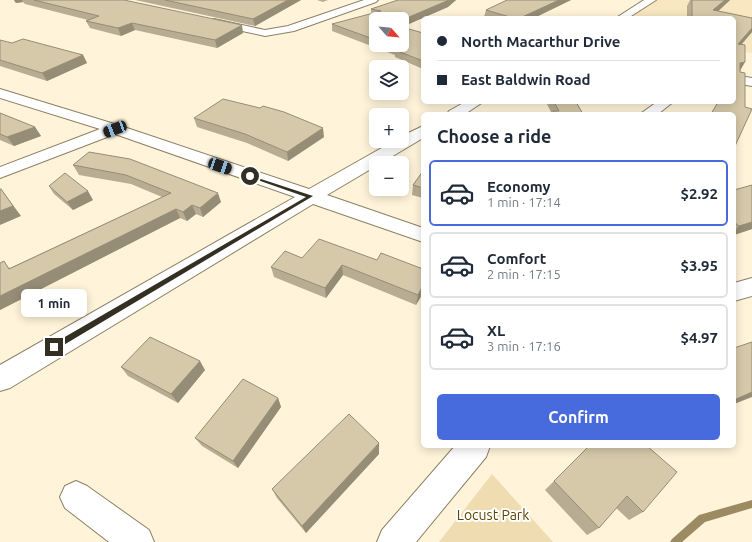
<!DOCTYPE html>
<meta charset="utf-8">
<style>
body{margin:0;font-family:Ubuntu,sans-serif;background:#f2f2f3;color:#1f2937;height:100vh;display:flex;flex-direction:column;font-size:15px;white-space:nowrap}
*{box-sizing:border-box;margin:0}
p{font-size:13px;color:#747a83}
.icon{flex:none;width:22px;height:22px;fill:none;stroke:currentColor;stroke-width:2;stroke-linecap:round;stroke-linejoin:round}
.map{position:relative;flex:1;overflow:hidden}
.details{position:absolute;left:421px;top:112px;width:315px;height:336px;display:flex;flex-direction:column;background:#fff;border-radius:6px;box-shadow:0 2px 10px #0003}
.details>*{flex:none}
.hud{position:absolute;left:421px;top:16px;width:315px;height:88px;border-radius:6px;box-shadow:0 2px 10px #0003;display:grid;align-content:center;height:88px;padding:0 16px;background:#fff}
.needle{width:26px;rotate:117deg}
.buttons{position:absolute;left:369px;top:12px;display:grid;gap:8px}
.buttons a{display:grid;place-items:center;width:40px;height:40px;border-radius:6px;background:#fff;box-shadow:0 2px 10px #0003;font-size:20px}
.end{position:absolute;width:18px;height:18px;margin:-9px;border:5px solid #342f23;background:#fff;box-shadow:0 0 0 2px #fff}
.from{border-radius:50%}
.bubble{position:absolute;height:28px;border-radius:6px;background:#fff;box-shadow:0 2px 10px #0003;font-size:13px;font-weight:700;line-height:28px;text-align:center}
.car{position:absolute;width:12px;height:24px;margin:-12px -6px;border-radius:5px;box-shadow:0 0 3px 1px #0007;background:linear-gradient(#222 24%,#8ab4d8 0 40%,#222 0 76%,#8ab4d8 0 86%,#222 0)}
.hud b{display:flex;align-items:center;gap:14px;height:38px;font-size:15px}
.hud b+b{border-top:1px solid #e0e1e3}
.hud i{width:10px;height:10px;background:#1f2937}
ul{padding:0;list-style:none}
li{display:flex;align-items:center;gap:12px;height:66px;margin:0 8px 6px;padding:0 8px;border:2px solid #e0e1e3;border-radius:6px}
li div{flex:1}
li b{display:block;font-size:15px}
li em{font-style:normal;font-weight:700}
li.on{border-color:#476add}
li>.icon{width:36px;height:36px;stroke-width:1.5}
h2{padding:0 16px;font-size:18px;line-height:48px}
.button{display:flex;gap:8px;margin-top:auto;padding:8px 16px}
.button a{flex:1;height:46px;border-radius:6px;background:#476add;color:#fff;font-size:16px;font-weight:700;line-height:46px;text-align:center}
.map>svg:first-child{display:block}
.built{fill:#f8e7c0}
.green{fill:#efdcb0}
.lines{fill:none;stroke-linecap:round;stroke-linejoin:round}
.stream{fill:#9c8b62;fill-rule:evenodd}
.minor-casing{stroke:#8c8063;stroke-width:2}
.minor{fill:#fff;fill-rule:evenodd}
.wall{fill:#b8ad92}
.shaded-wall{fill:#968d77}
.building{fill:#d6c9aa;stroke:#968d77}
.route{fill:#342f23}
.labels{text-anchor:middle;dominant-baseline:central;stroke-width:4;stroke-linejoin:round;paint-order:stroke}
.near-park-label{font-size:14px;fill:#5d4600;stroke:#fff}
</style>
<div class="map">
<svg width="752" height="542" viewBox="0 0 752 542">
<rect width="100%" height="100%" fill="#fff4da"/>
<path class="built" d="M651,0H752V53L734,50V18H621Z"/>
<path class="green" d="M492,474L553,542H439Z"/>
<g class="lines">
<path class="stream" d="M752,500V508L705,522L682,542H670L672,539L699,515Z"/>
<g class="minor-casing">
<path id="minor" d="M364,0H378L376,2L294,31L265,36L210,24L209,22L214,19L265,30L288,26Z
M644,0H656L628,18H616Z
M734,75L752,78V86L734,83Z
M0,89L121,126L309,189L394,141H402V136L423,126V138L381,163H376V166L327,195L423,228V242L313,204L10,388L0,391V365L295,197L115,134L0,178V167L100,129L0,98Z
M465,102H483L465,114H447L449,111Z
M657,102H673L658,114H640Z
M752,278V296L734,301V283Z
M455,446H490L486,457L416,542H377L382,530Z
M76,481L87,486L149,530L154,542H109L65,508L60,497L65,486Z"/>
</g>
<use href="#minor" class="minor"/>
</g>
<path class="wall" d="M14,0H124L243,33L217,48L135,30L121,36L90,28L86,21L88,20L25,4L23,2L16,3Z
M135,0H301L255,26Z
M317,0H328L323,2Z
M398,0H456L448,7L402,27V19H376V45H402L423,33V69L395,57V55L332,31V24L371,14V9Z
M507,0H571L534,18H487L484,17L486,10Z
M690,0H730L718,11L752,18V28L750,30L752,28V32L741,45H745V62L740,70V72L745,73V107L752,109L734,148V114H711L717,104V102H734V18H687V6Z
M0,40L12,43L83,55L87,63L47,81L0,66Z
M546,102H576L583,114H552Z
M0,113L35,127L41,136L14,146L0,140Z
M194,118L324,137L288,161L247,143L197,127Z
M89,152L221,202L203,217L196,214L187,221L180,218L0,310V263L10,268L162,197L131,184L79,175L73,165Z
M423,171V198L412,195L413,185Z
M752,185V229L734,235V190Z
M49,186L93,200L73,210L54,194Z
M302,258L377,260L423,269V293L416,305L343,275L326,298L274,277L271,267Z
M121,367L205,370L178,403L128,376Z
M278,398L281,407L238,468L202,446L195,438Z
M589,446L643,512L629,520L616,508L599,528L587,535L545,490Z
M379,454L306,533L277,498L272,489Z"/>
<path class="shaded-wall" d="M14,0H22L23,2L16,3Z
M288,0H301L255,26L253,19Z
M449,0H456L448,7L402,27V20Z
M559,0H571L534,18H520Z
M725,0H730L711,18L713,10Z
M132,23L135,30L121,36L118,28Z
M242,25L243,33L217,48L215,40Z
M752,28V32L734,53L738,44Z
M83,55L87,63L47,81L42,73Z
M745,62L738,74L740,63Z
M35,127L41,136L14,146L7,137Z
M323,128L324,137L288,161L287,152Z
M1,189L21,216L0,225V211Z
M88,191L93,200L73,210L67,202Z
M218,193L221,202L203,217L200,208Z
M192,205L196,214L187,221L183,212Z
M176,209L180,218L0,310V296Z
M752,222V229L734,235V232L739,226Z
M342,265L343,275L326,298L325,288Z
M423,285V293L416,305L418,295Z
M200,361L205,370L178,403L171,394Z
M752,392V397L734,404V400Z
M278,398L281,407L238,468L233,461Z
M379,443V454L306,533L302,526Z"/>
<path class="building" d="M34,0H124L242,25L215,40L132,23L118,28L86,21L99,16Z
M165,0H288L253,19Z
M398,0H449L402,20V19H376V40L332,24L381,11L371,9Z
M507,0H559L520,18H513L486,10Z
M692,0H725L713,10L752,18V28L738,44L745,45V62L740,63V72L745,73V107L752,109L735,146H734V114H711L718,102H734V18H692Z
M402,27L423,33V61L395,50L399,49L389,45H402Z
M23,39L83,55L42,73L0,60V40L12,43Z
M223,99L260,108L263,106L284,112L323,128L287,152L245,134L194,118Z
M554,102H576L583,114H555L553,111H559Z
M0,113L35,127L7,137L0,134Z
M89,152L130,159L218,193L200,208L192,205L183,212L176,209L0,296V263L4,261L9,269L171,193L126,175L73,165Z
M423,171V188L413,185Z
M65,173L88,191L67,202L49,186Z
M752,185V222L739,226L734,222V190Z
M0,189H1L13,206L0,211Z
M319,239L377,260L381,253L423,269V285L418,295L342,265L325,288L271,267L285,251L302,258Z
M150,337L200,361L171,394L121,367Z
M752,342V392L734,400V348Z
M243,379L278,398L233,461L195,438Z
M349,414L379,443L302,526L272,489Z
M589,446H647L677,472L643,512L627,496L599,528L554,481Z"/>
<path class="route" d="M249,175L313,196L57,349H51V345L306,197L249,177Z"/>
<g class="labels">
<g class="near-park-label">
<text x="493" y="515">Locust Park</text>
</g>
</g>
</svg>
<div class="buttons">
<a><svg class="needle" viewBox="-14 -14 28 28"><path d="M0-13l5 13h-10z" fill="#e53935"/><path d="M0 13l5-13h-10z" fill="#747a83"/></svg></a>
<a><svg class="icon" aria-label="layers" viewBox="0 0 24 24"><path d="M12 4l9 5-9 5-9-5zM3 14l9 5 9-5"/></svg></a>
<a>+</a>
<a>−</a>
</div>
<i class="end from" style="left:250px;top:176px"></i>
<i class="end" style="left:54px;top:347px"></i>
<div class="bubble" style="left:21px;top:289px;width:66px">1 min</div>
<i class="car" style="left:115px;top:129px;rotate:249deg"></i>
<i class="car" style="left:220px;top:166px;rotate:109deg"></i>
<div class="hud">
<b><i class="from"></i>North Macarthur Drive</b>
<b><i></i>East Baldwin Road</b>
</div>
<section class="details">
<h2>Choose a ride</h2>
<ul>
<li class="on"><svg class="icon" aria-label="car" viewBox="0 0 24 24"><path d="M5 17H2v-5l4-1 3-4h7l3 4 3 1v5h-3M9 17h6M6 11h13"/><circle cx="7" cy="17" r="2"/><circle cx="17" cy="17" r="2"/></svg><div><b>Economy</b><p>1 min · 17:14</p></div><em>$2.92</em></li>
<li><svg class="icon" aria-label="car" viewBox="0 0 24 24"><path d="M5 17H2v-5l4-1 3-4h7l3 4 3 1v5h-3M9 17h6M6 11h13"/><circle cx="7" cy="17" r="2"/><circle cx="17" cy="17" r="2"/></svg><div><b>Comfort</b><p>2 min · 17:15</p></div><em>$3.95</em></li>
<li><svg class="icon" aria-label="car" viewBox="0 0 24 24"><path d="M5 17H2v-5l4-1 3-4h7l3 4 3 1v5h-3M9 17h6M6 11h13"/><circle cx="7" cy="17" r="2"/><circle cx="17" cy="17" r="2"/></svg><div><b>XL</b><p>3 min · 17:16</p></div><em>$4.97</em></li>
</ul>
<div class="button"><a>Confirm</a></div>
</section>
</div>
